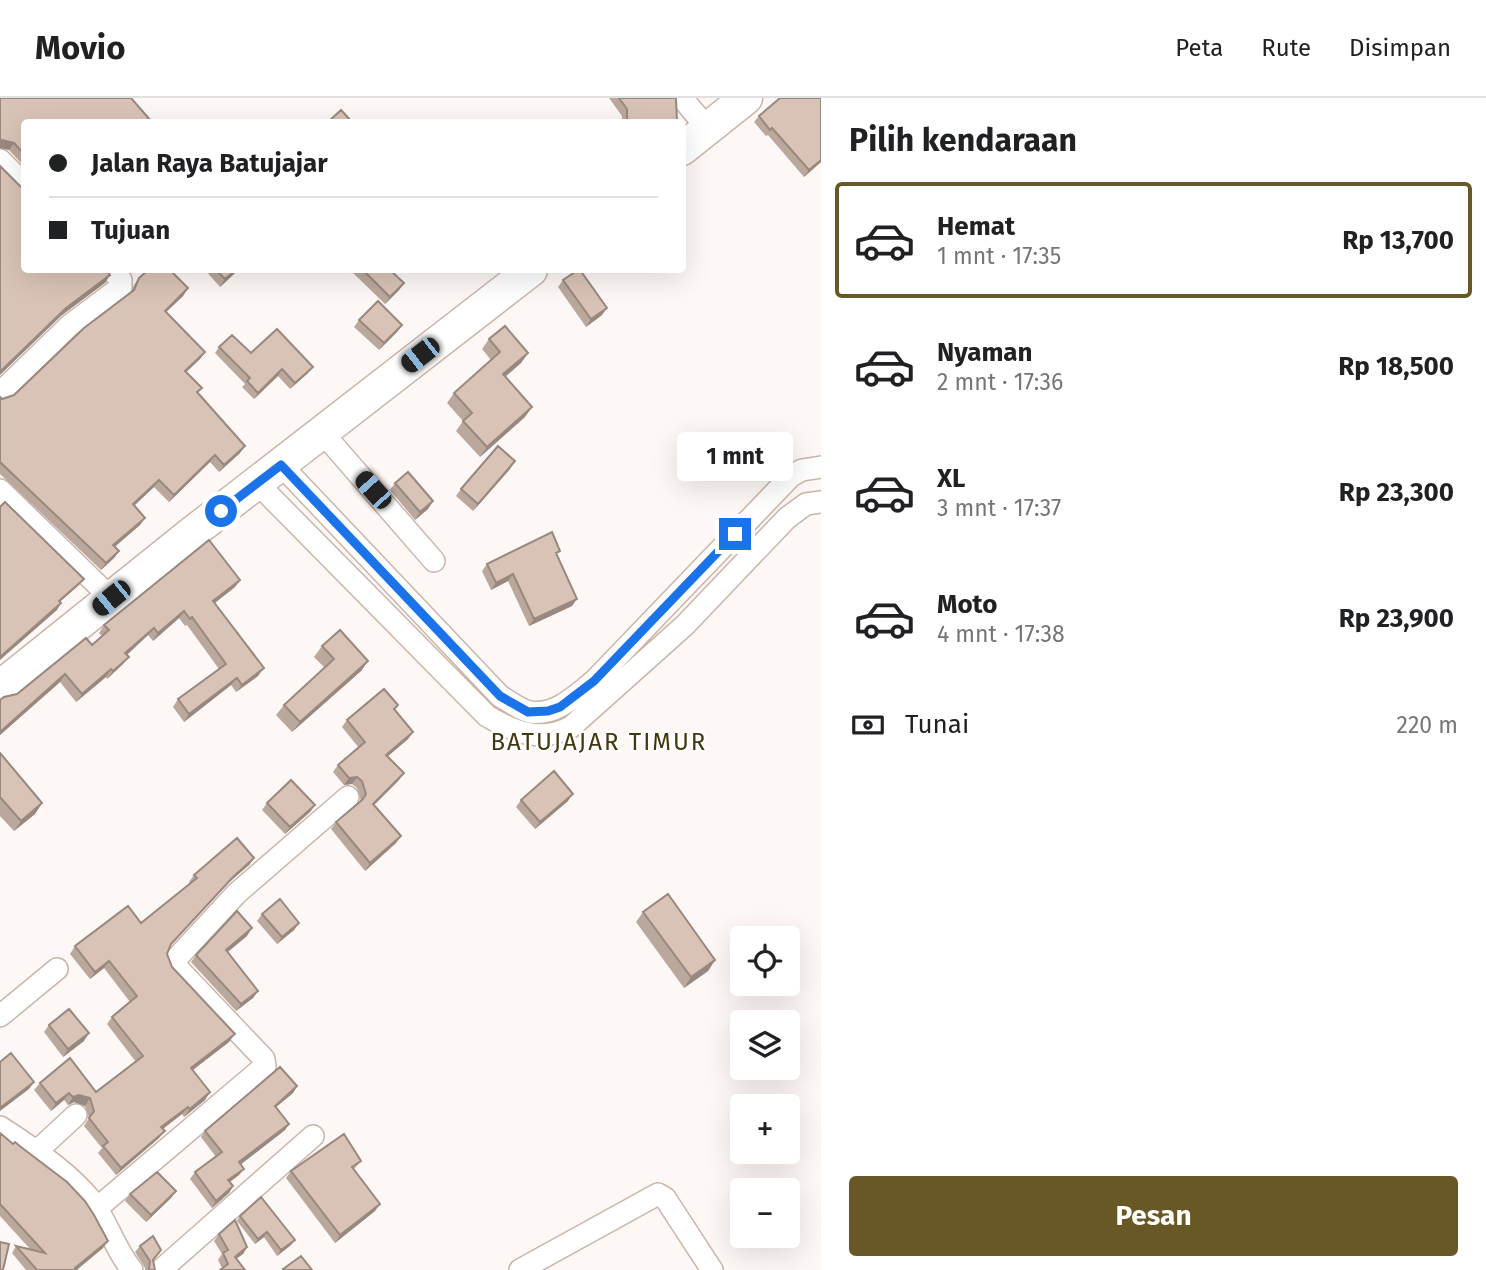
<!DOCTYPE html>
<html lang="id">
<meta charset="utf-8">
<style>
body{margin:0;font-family:"Fira Sans",sans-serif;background:#f2f2f2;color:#202124;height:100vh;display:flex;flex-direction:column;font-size:26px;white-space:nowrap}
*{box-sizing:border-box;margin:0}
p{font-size:23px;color:#757577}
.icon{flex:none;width:38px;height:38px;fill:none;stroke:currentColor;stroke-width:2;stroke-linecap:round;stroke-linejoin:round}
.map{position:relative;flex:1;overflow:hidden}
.side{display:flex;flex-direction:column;background:#fff;width:665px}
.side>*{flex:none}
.hud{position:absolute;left:21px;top:21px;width:665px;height:154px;border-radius:7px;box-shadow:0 7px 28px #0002;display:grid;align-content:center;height:154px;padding:0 28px;background:#fff}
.buttons{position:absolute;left:730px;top:828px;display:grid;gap:14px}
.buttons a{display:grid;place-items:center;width:70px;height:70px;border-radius:7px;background:#fff;box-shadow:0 7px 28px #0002;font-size:35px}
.end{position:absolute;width:32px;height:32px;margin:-16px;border:9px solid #1a73e8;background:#fff;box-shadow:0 0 0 4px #fff}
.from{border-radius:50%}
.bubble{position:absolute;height:49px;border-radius:7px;background:#fff;box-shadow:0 7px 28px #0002;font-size:23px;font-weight:700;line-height:49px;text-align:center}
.car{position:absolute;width:21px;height:42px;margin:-21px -10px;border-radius:9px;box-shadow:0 0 5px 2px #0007;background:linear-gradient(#222 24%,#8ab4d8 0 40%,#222 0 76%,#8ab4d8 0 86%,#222 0)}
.hud b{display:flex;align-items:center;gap:24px;height:66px;font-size:26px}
.hud b+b{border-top:2px solid #e0e0e0}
.hud i{width:18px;height:18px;background:#202124}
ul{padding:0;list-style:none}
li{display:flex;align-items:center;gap:21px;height:116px;margin:0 14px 10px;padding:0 14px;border:4px solid transparent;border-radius:7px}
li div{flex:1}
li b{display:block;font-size:26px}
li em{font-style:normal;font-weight:700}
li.selected{border-color:#675825}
li>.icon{width:63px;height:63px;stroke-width:1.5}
h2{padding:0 28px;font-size:32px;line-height:84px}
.pay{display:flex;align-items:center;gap:18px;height:77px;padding:0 28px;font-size:26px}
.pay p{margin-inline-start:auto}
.button{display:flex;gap:14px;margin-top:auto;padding:14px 28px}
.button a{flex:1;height:80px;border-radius:7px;background:#675825;color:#fff;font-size:28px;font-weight:700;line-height:80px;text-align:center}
header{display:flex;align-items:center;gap:42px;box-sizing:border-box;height:98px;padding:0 35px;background:#fff;border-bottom:2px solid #e0e0e0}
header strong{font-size:33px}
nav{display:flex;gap:38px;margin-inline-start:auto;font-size:24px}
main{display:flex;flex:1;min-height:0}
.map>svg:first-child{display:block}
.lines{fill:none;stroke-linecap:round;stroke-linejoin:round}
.minor-casing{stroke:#cbb5a9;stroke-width:24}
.highway-casing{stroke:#cbb5a9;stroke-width:35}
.minor{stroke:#fff;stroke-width:21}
.highway{stroke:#fff;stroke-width:32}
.wall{fill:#bba89d}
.shaded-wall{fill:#98887f}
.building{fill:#d9c3b6;stroke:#98887f;stroke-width:2}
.route{stroke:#1a73e8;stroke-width:9}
.labels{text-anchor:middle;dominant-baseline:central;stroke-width:5;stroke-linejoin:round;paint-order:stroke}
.quarter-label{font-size:24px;letter-spacing:2px;fill:#43370d;stroke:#fff}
</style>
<header>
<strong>Movio</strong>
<nav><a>Peta</a><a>Rute</a><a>Disimpan</a></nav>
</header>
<main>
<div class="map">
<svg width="821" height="1172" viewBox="0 0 821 1172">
<rect width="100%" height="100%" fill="#fdf8f6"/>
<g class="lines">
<g class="minor-casing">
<path id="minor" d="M682,0L708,31
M0,62L24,86
M0,295L70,227L121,189V182L111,172
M322,334L434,463
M281,367L500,598C509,603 520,612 530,614C556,618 575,598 594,583L791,378L802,372L821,369
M257,385L487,618C514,634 540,645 571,629L685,527L787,420L806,406L821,404
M0,392L111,500
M0,918L57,871
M0,1029C30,1048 68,1074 90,1101C106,1120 114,1150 132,1172
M37,1053L76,1017
M96,1111L265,968L264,961L186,879L176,868L175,862L237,795L348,699
M161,1172L313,1038
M520,1172L658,1096L665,1100L712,1172"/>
</g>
<g class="highway-casing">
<path id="highway" d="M682,51L746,0
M0,589L192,435L531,172"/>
</g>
<use href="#minor" class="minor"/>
<use href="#highway" class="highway"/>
</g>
<path class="wall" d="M0,0L24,24V68L9,52L0,50Z
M609,0H676L677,24H622V18Z
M821,0V64L804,79L768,37L766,38L754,24L759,18Z
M205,172H237L234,176L220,189Z
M350,172H390L404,185L399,192L385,206Z
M139,180L188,190L183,198L166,214L205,254L200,261L186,274L202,290L198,295L240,355L219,374L210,364L169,404L154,389L134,408L140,427L115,449L119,453L114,460L101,472L0,376V299L2,301L14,297L131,194L134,187Z
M563,182L602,217L586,229L558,189Z
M359,222L402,227L397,234L379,252L354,229Z
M489,241L528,255L521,265L505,279L525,319L480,359L456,333L463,323L447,305L454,295L491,262L482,251Z
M219,249L251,255L308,275L290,291L278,278L254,301L242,289L245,286L215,255Z
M510,371L473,413L456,398L461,391Z
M395,385L428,411L415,422L390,392Z
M557,458L572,508L529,528L508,483L491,492L482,473L487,466Z
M240,482L235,489L215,505L258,578L236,594L231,587L184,624L173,609L178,601L219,571L187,527L185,528L179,520L153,543L148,537L127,557L123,566L107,581L106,579L76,604L60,584L0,637V602L17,596L92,547L102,538L99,535L104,527Z
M322,548L368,563L361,573L292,634L276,617L284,607L325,570L314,559Z
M398,607L395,612L413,634L408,641L388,658L399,682L374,707L401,738L396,745L365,773L331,731L336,724L361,703L357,690L352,686L344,687L333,674L338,667L359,650L342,629L347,622Z
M0,655L42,705L35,716L14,733L0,718Z
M521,702L568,703L535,731L516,709Z
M267,705L310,714L285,736L262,712Z
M254,760L249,767L227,786L170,848L167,856L172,869L229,944L193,972L205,1002L184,1019L182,1016L163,1031L159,1040L116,1077L98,1055L102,1050L84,1028L89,1020L85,1008L74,1004L68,1007L64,1002L51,1013L34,992L40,985L96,994L136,964L107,926L112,919L130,904L104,870L90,881L70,856L75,848L141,825L190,786L189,784L194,777Z
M643,814L715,862L708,873L684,890L636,824Z
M262,816L299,825L294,832L277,846L257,823Z
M247,838L228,854L258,893L253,900L236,913L191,864L196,857Z
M49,927L84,943L63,959L44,934Z
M297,988L293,995L276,1009L289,1026L285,1032L241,1066L239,1077L230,1084L233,1088L229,1095L212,1110L190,1081L195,1074L216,1059L201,1039L205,1033Z
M0,1035L103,1150L77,1172H26L12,1155L16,1148L31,1152L0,1118Z
M361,1063L354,1071L375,1113L335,1145L286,1080L291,1073Z
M176,1093L171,1100L146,1124L125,1103L130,1096Z
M240,1118L291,1147L277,1158L264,1139L255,1146L237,1123Z
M219,1136L247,1149L243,1156L222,1170L218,1162L222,1156L214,1143Z
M140,1148L153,1162L155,1172H145V1170L135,1154Z"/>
<path class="shaded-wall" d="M2,42L14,45L9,52L0,50V43Z
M821,62V64L804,79L809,72Z
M236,172H237L234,176L220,189L225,181Z
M110,177L105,185L61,218L0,277V274L66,210Z
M404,185L399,192L385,206L390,199Z
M188,190L183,198L160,220L165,213Z
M607,210L602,217L586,229L591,221Z
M402,227L397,234L379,252L384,245Z
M205,254L200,261L180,280L185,273Z
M528,255L521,265L496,286L503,276Z
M313,269L308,275L290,291L295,285Z
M282,271L278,278L254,301L258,295Z
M532,309L525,319L480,359L487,349Z
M245,348L240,355L219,374L224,367Z
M215,357L210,364L169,404L174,397Z
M515,363L510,371L473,413L478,406Z
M159,382L154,389L128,413L133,406Z
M433,403L428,411L415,422L420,414Z
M145,420L140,427L108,454L113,447Z
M119,453L114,460L101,472L106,465Z
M513,476L508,483L491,492L496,485Z
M84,481L79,487L54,509L59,503Z
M240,482L235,489L208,510L213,503Z
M577,501L572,508L529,528L534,521Z
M61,505L57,512L0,562V559Z
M184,513L179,520L153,543L158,535Z
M154,530L148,537L120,563L125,555Z
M129,559L123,566L107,581L113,573Z
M368,563L361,573L292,634L300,624Z
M264,570L258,578L236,594L242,587Z
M111,571L106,579L76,604L82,596Z
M65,576L60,584L0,637V634Z
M237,580L231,587L184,624L189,616Z
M413,634L408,641L381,664L386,657Z
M404,675L399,682L368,713L373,706Z
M357,679L352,686L344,687L349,680Z
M573,696L568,703L535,731L540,724Z
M42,705L35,716L14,733L21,723Z
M315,707L310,714L285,736L290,729Z
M401,738L396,745L365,773L370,765Z
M254,760L249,767L227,786L165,853L171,846L233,779Z
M299,825L294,832L277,846L282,839Z
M252,830L247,838L221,859L226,852Z
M715,862L708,873L684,890L691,879Z
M109,863L104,870L90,881L95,874Z
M258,893L253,900L236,913L241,906Z
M89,935L84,943L63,959L68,951Z
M235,936L229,944L186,977L191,970Z
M34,984L29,991L0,1013V1010Z
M297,988L293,995L270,1014L275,1008Z
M210,994L205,1002L184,1019L190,1011Z
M69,995L64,1002L51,1013L56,1005Z
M79,997L90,1000L85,1008L74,1004L68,1007L73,999Z
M188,1009L182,1016L156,1036L161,1029Z
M289,1026L285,1032L235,1071L239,1064Z
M165,1033L159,1040L116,1077L121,1070Z
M244,1071L239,1077L224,1088L228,1082Z
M233,1088L229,1095L212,1110L216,1103Z
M176,1093L171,1100L146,1124L151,1117Z
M380,1106L375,1113L335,1145L340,1137Z
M267,1134L264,1139L255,1146L258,1141Z
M295,1142L291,1147L277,1158L281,1152Z
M108,1143L103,1150L76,1172L75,1170Z
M247,1149L243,1156L230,1165L235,1159Z"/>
<path class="building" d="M0,0H131L152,24H24V56L14,45L2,42L0,43Z
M619,0H676L677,24H627V11Z
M780,0H821V62L809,72L772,30L770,32L759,18Z
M341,12L352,24H328Z
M0,68L20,88L24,91V172H106L110,177L66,210L0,274Z
M148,172H170L188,190L165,213L205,254L185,273L202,290L197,294L245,348L224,367L215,357L174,397L159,382L133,406L145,420L113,447L119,453L106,465L0,364V299L2,301L14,297L84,230L134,192L139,180Z
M216,172H236L225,181Z
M363,172H390L404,185L390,199Z
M578,172H580L607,210L591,221L563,182Z
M378,203L402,227L384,245L359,222Z
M505,228L528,255L503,276L532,309L487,349L463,323L472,315L454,295L500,254L489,241Z
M277,231L313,269L295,285L282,271L258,295L247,283L250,280L219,249L232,237L251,255Z
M498,348L515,363L478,406L461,391Z
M408,374L433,403L420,414L395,385Z
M5,404L84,481L59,503L61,505L0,559V409Z
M552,434L560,453L556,455L577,501L534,521L513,476L496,485L487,466Z
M209,442L240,482L213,503L264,570L242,587L237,580L189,616L178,601L226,566L192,519L190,521L184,513L158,535L154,530L125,555L129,559L113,573L111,571L82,596L65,576L0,634V602L4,599L17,596L86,540L92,547L109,532L104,527Z
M340,532L368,563L300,624L284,607L334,561L322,548Z
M384,591L398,607L394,611L413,634L386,657L404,675L373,706L401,738L370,765L336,724L362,702L366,696L362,683L357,679L349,680L338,667L365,644L347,622Z
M0,655L42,705L21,723L0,699Z
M554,673L573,696L540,724L521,702Z
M291,682L315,707L290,729L267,705Z
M237,740L254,760L233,779L171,846L167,856L172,869L235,936L191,970L210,994L190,1011L188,1009L161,1029L165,1033L121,1070L103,1048L108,1044L89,1020L94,1013L90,1000L79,997L73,999L69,995L56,1005L40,985L70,960L96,994L143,958L112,919L137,898L109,863L95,874L75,848L128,808L141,825L197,780L194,777Z
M668,796L715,862L691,879L643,814Z
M280,801L299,825L282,839L262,816Z
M237,813L252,830L226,852L258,893L241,906L196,857Z
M69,911L89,935L68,951L49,927Z
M11,955L34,984L0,1010V964Z
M280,969L297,988L275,1008L289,1026L239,1064L244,1071L228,1082L233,1088L216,1103L195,1074L222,1054L205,1033Z
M0,1035L13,1046L15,1044L21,1049L67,1084L85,1103L94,1117L108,1143L75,1170L77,1172H37L16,1148L45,1155L0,1106Z
M344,1036L361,1063L352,1069L380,1106L340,1137L291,1073Z
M157,1074L176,1093L151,1117L130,1096Z
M261,1099L295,1142L281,1152L267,1134L258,1141L240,1118Z
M235,1122L247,1149L235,1159L245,1172H220L228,1166L223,1155L228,1152L219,1136Z
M153,1138L161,1152L153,1162L155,1172H150L149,1170L150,1163L140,1148Z
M0,1144L9,1146L3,1172H0Z
M301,1158L312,1172H284L283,1171Z"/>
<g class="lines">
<path class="route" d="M221,413L281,367L500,598L528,614L548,613L560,609L594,583L735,436"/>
</g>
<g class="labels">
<g class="quarter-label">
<text x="599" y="644">BATUJAJAR TIMUR</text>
</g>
</g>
</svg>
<div class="buttons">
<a><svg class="icon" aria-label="locate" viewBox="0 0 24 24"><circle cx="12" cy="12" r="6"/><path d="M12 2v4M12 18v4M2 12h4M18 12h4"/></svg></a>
<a><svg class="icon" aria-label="layers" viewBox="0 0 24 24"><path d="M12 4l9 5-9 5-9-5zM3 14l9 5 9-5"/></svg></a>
<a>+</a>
<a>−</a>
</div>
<i class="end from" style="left:221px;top:413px"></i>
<i class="end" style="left:735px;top:436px"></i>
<div class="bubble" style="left:677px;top:334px;width:116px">1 mnt</div>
<i class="car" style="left:420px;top:257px;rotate:232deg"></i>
<i class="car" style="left:373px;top:392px;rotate:318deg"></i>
<i class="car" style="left:111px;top:500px;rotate:231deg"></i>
<div class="hud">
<b><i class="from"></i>Jalan Raya Batujajar</b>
<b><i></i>Tujuan</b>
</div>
</div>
<section class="side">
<h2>Pilih kendaraan</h2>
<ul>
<li class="selected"><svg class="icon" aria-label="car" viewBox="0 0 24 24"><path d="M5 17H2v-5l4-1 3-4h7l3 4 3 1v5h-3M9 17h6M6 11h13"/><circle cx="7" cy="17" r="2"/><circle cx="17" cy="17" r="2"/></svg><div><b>Hemat</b><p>1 mnt · 17:35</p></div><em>Rp 13,700</em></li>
<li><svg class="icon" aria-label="car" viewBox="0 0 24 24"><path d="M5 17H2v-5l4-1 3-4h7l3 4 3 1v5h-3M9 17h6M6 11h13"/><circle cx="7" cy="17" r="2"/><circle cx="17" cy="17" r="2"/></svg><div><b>Nyaman</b><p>2 mnt · 17:36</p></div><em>Rp 18,500</em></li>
<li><svg class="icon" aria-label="car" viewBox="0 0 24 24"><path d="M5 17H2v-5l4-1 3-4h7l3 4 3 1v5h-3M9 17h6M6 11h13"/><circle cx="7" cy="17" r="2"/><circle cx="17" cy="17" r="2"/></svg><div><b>XL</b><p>3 mnt · 17:37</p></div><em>Rp 23,300</em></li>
<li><svg class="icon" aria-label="car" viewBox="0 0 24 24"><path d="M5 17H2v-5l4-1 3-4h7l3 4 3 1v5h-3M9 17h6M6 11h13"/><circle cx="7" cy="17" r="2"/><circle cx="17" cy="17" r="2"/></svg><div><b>Moto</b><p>4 mnt · 17:38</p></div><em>Rp 23,900</em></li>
</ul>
<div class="pay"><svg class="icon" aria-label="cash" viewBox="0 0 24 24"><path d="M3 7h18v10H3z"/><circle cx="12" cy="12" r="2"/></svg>Tunai<p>220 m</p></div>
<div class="button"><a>Pesan</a></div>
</section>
</main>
